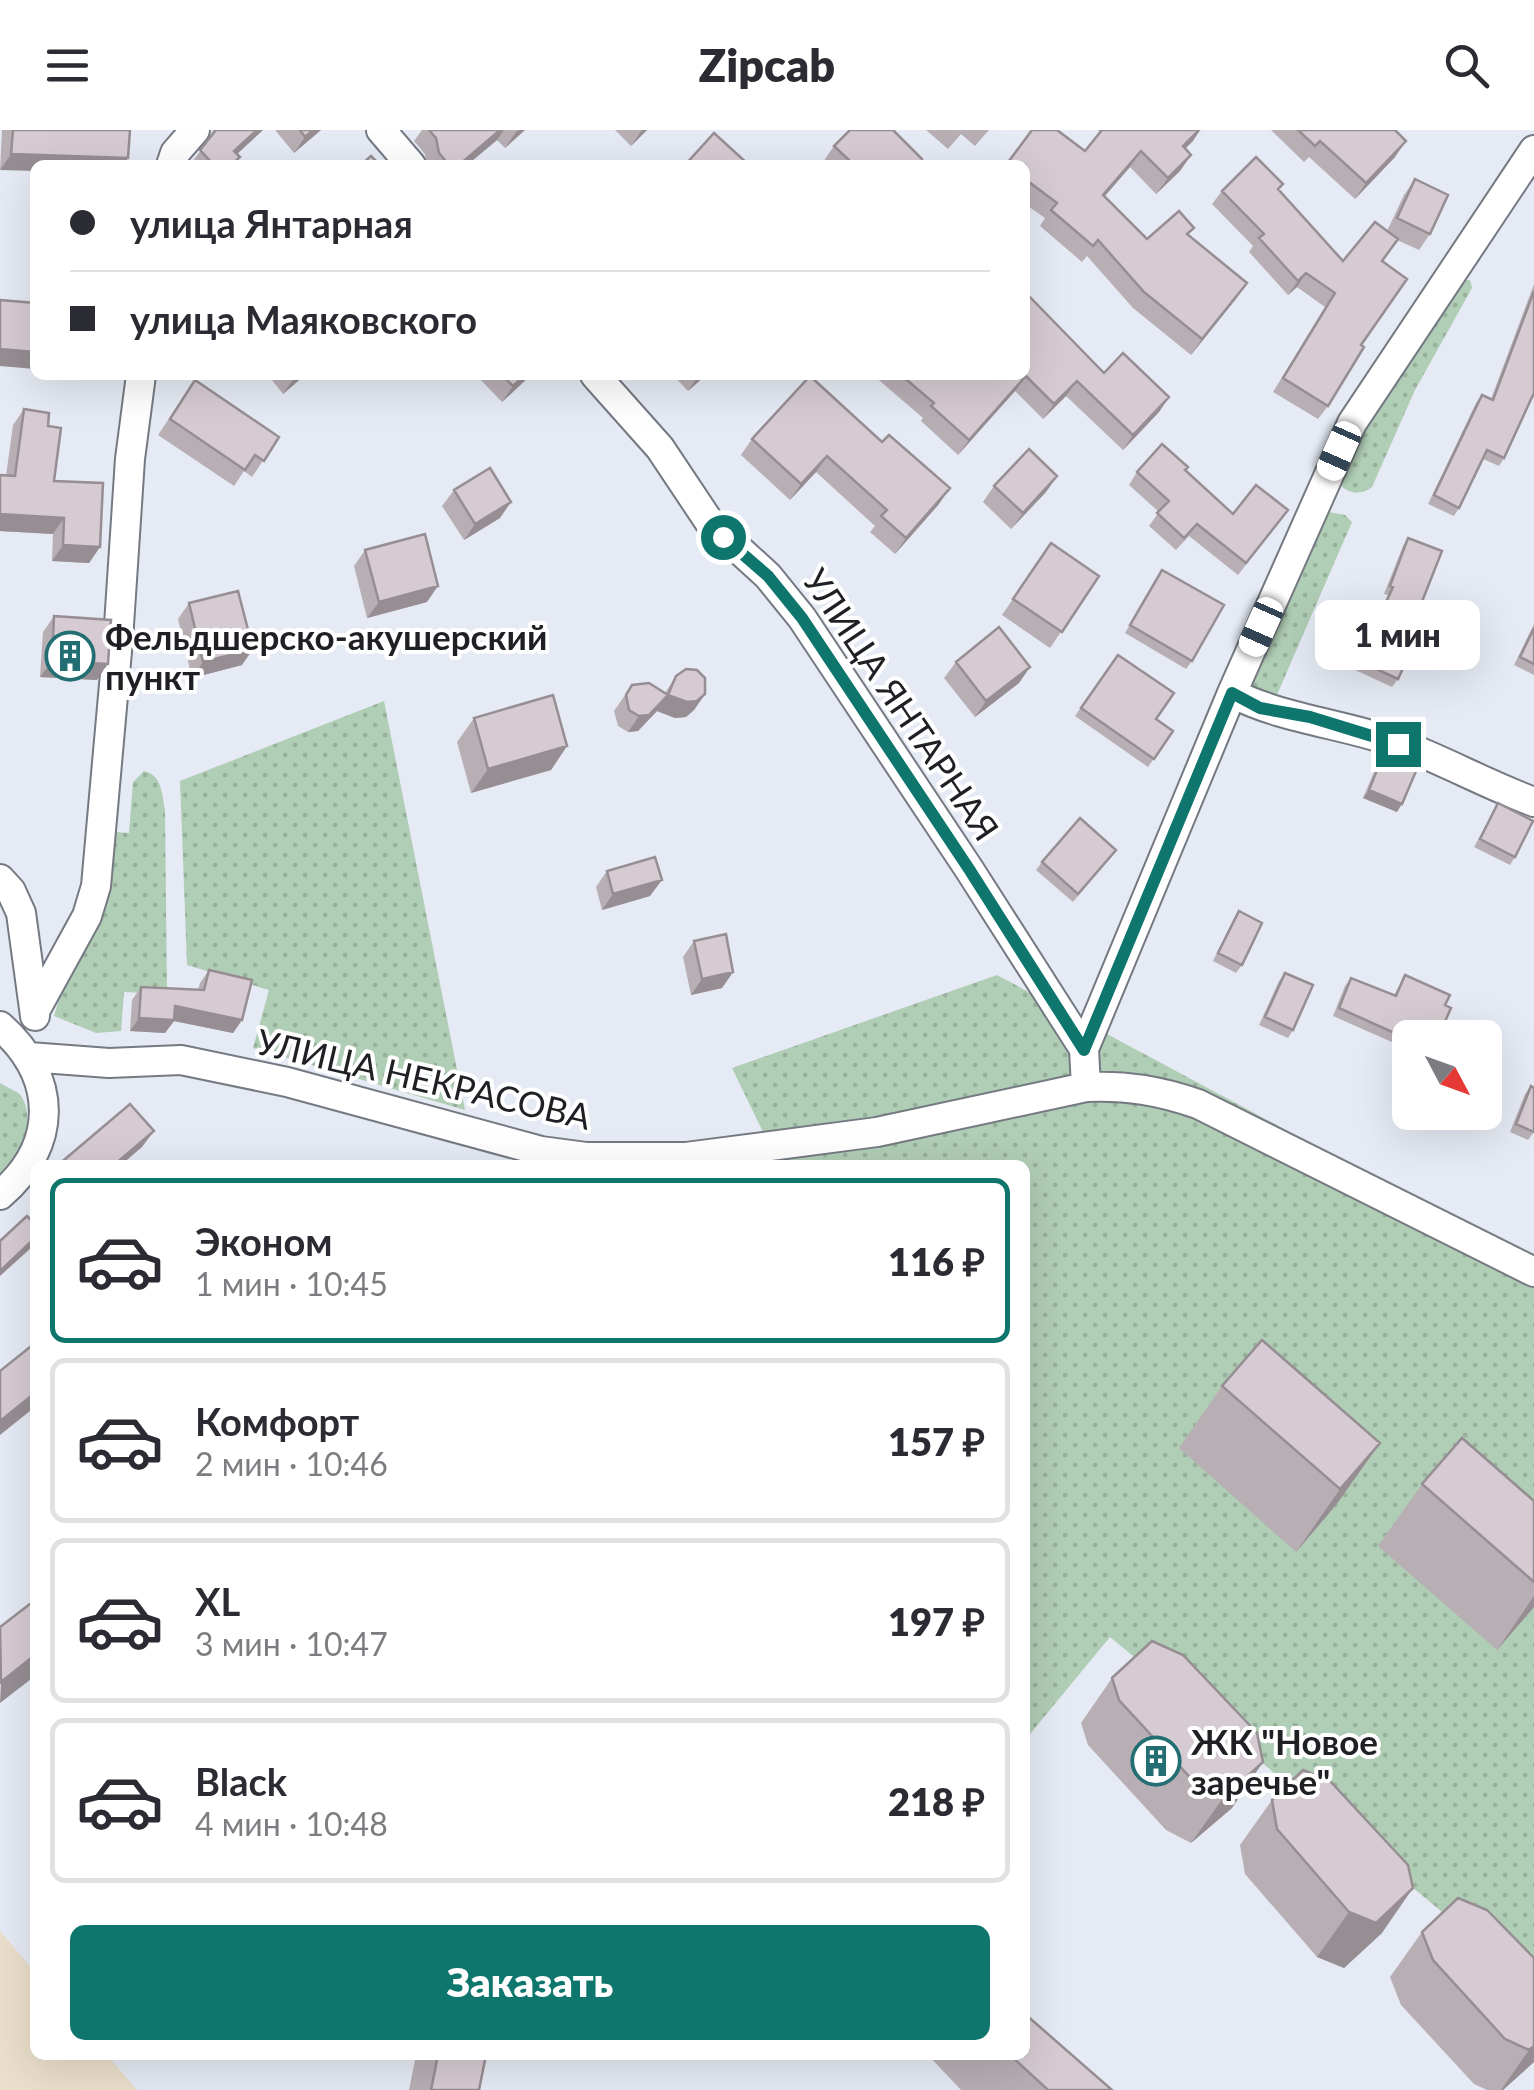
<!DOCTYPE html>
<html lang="ru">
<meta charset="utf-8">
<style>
body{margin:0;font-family:Lato,sans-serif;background:#f2f2f3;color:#2b2b33;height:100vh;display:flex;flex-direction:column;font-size:38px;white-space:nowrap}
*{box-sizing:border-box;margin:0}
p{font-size:32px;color:#7c7c81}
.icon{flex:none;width:55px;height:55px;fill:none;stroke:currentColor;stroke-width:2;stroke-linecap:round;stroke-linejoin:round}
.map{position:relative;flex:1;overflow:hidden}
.sheet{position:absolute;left:30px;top:1030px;width:1000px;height:900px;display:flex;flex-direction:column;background:#fff;border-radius:15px;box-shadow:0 10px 40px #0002}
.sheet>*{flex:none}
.guide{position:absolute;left:30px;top:30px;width:1000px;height:220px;border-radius:15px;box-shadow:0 10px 40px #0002;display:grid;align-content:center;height:220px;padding:0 40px;background:#fff}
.needle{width:65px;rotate:131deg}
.controls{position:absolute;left:1392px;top:890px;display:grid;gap:20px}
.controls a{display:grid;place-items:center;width:110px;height:110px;border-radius:15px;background:#fff;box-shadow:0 10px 40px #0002;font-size:50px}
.end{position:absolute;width:45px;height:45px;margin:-22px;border:12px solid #0f766e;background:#fff;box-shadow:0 0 0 5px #fff}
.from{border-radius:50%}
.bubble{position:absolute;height:70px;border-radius:15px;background:#fff;box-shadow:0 10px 40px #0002;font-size:32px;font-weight:800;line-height:70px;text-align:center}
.car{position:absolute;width:30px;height:60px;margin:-30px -15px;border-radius:12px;box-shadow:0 0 8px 2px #0007;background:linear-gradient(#fff 24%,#345 0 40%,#fff 0 76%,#345 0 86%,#fff 0)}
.guide b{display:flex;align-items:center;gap:35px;height:95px;font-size:38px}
.guide b+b{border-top:2px solid #e1e1e2}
.guide i{width:25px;height:25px;background:#2b2b33}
ul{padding:18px 0 0;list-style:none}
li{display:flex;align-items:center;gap:30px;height:165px;margin:0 20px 15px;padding:0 20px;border:5px solid #e1e1e2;border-radius:15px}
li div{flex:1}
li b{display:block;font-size:38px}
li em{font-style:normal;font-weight:800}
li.active{border-color:#0f766e}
li>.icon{width:90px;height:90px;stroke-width:1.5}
.button{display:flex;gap:20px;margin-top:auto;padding:20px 40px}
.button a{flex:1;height:115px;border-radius:15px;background:#0f766e;color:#fff;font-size:40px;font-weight:800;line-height:115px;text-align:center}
header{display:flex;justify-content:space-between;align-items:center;height:130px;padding:0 40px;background:#fff;font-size:45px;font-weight:800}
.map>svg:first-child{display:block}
.education{fill:#eadfca}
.grass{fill:url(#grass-dots)}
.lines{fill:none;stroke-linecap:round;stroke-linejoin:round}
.street-casing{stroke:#747982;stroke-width:32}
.street{stroke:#fff;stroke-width:28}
.wall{fill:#b8afb5}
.shaded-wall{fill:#968e93}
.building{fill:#d6cbd2;stroke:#968e93;stroke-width:2.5}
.route{stroke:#0f766e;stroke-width:12}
.labels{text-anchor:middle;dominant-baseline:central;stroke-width:8;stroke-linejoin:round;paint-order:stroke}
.poi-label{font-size:35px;font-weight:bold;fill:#1e2024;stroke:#fff;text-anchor:start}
.street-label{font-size:35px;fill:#1e2024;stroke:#fff}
</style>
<header><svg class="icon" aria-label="menu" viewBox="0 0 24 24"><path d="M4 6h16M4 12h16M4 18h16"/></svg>Zipcab<svg class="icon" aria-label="search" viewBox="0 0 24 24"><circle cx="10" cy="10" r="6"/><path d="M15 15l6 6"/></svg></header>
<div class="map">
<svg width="1534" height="1960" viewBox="0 0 1534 1960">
<defs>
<pattern id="grass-dots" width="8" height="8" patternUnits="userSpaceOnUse" patternTransform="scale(2.5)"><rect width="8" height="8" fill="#b0cdb5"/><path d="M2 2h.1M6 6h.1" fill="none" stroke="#97b09c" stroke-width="1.8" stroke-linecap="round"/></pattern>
</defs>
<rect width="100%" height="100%" fill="#e5eaf4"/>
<path class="education" d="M0,1801L35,1842V1925H107L137,1960H0Z"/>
<path class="grass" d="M1464,150H1470L1472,158L1415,260L1372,357C1361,366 1347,364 1339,353L1340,344L1370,288Z
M1329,382L1345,385L1352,392L1276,567L1259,564L1252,557Z
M384,571L465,980L253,918L269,860L187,835L180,651Z
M144,641C162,645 162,664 165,680L167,864L124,862L121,901L96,903L54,886L66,846L96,798L115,702L129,703L133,652Z
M997,845L1534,1133V1858L1110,1507L1025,1610V1035H779L732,938Z
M0,953L20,964C38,991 20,1024 0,1045Z"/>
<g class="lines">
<g class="street-casing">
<path id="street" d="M381,0L411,35
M171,35L175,23L195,0
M595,245L660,318L710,393L768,446L802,488L969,739L1084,919
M1232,563C1281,589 1346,594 1400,614C1445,631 1488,655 1534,672
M0,749L11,761L21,783L35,886
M36,879L87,786L96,756L118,510L130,329L141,245
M0,896C58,947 59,1015 0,1065
M29,927L109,933L181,930L287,952L541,1021L586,1027H686L877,1002L1086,957C1127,955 1160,961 1198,974L1534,1142
M1086,957L1084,919L1232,563L1352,293L1534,20"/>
</g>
<use href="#street" class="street"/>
</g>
<path class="wall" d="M2,0H130L0,40Z
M213,0H263L237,24L240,27L234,35H190L210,8Z
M275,0H321L294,23Z
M422,0H525L505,18L497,10L467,35H427L425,24L414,11Z
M615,0H647L631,16Z
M926,0H989L975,16L961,4L948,19Z
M1098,0H1200L1185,18L1191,25L1180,41L1156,64L1130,37L1104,66L1147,109L1189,106L1247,153L1191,225L1133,178L1087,126L1082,132L1040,96L1045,88L1025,74V35L1085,21L1100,3Z
M1271,0H1395V27L1355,69L1309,27L1304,32Z
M834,16L922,29L918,35H827L823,32Z
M1415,49L1430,104L1419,120L1397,110L1382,131L1361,215L1328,276L1318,289L1273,262L1325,177L1297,157L1288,165L1249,122L1253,116L1212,74L1222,61L1279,60L1343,131L1387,101L1404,65Z
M1534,154V267L1529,273L1504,328L1499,336L1483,329L1459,378L1454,386L1428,374L1476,273L1482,265L1491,269Z
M1104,243L1169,267L1159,282L1123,320L1066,266L1043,289L1015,261L958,325L921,291L923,288L873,245H1025Z
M268,245H305L283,264Z
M476,245H531L502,272Z
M673,245H706L688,261Z
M810,246L939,374L895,424L870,402L875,396L816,342L790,370L741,325L752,309Z
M195,250L279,307L252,347L244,341L234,356L158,305Z
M24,279L48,296L54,351L100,417L89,433L52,431L53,404L0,401V345L6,346L13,295Z
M1185,341L1233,384L1279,392L1238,445L1189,406L1176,420L1149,396L1159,382L1129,355L1137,342Z
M1057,346L1046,362L1011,399L983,372L994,356Z
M454,360L500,388L464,410L442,376Z
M1408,408L1398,549L1392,557L1353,539L1388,465L1384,464L1403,416Z
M1051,413L1099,446L1050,518L1002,485Z
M365,420L427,472L367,488L354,436Z
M1162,440L1192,531L1186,539L1125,503Z
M189,473L242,535L192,548L178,489Z
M54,486L97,550L40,547L43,502Z
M1534,494V545L1514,535Z
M1118,525L1156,589L1173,601L1148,637L1075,586Z
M956,532L1030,537L1019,553L975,587L944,548Z
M676,546L705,564L694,580L686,587L675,588L657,581L638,601L628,602L618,596L614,581L632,555L665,563Z
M474,588L567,616L551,640L471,663L457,612Z
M1385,620L1397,682L1363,668L1380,628Z
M1498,673L1515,727L1510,735L1474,717Z
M1116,720L1073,772L1036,740L1042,732Z
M607,741L650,766L602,780L596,757Z
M1239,781L1242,835L1236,843L1213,831L1233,790Z
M694,811L733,842L722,858L691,865L683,827Z
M209,840L242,890L233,903L174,891L165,903L130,901L132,870L141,857L198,860L200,853Z
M1285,843L1293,900L1288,908L1259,895L1279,851Z
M1405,845L1410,920L1333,886L1345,856L1351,848L1394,865Z
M1531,956L1534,1002L1528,1010L1510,1002L1525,964Z
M1222,1256L1380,1313L1336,1375L1296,1422L1179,1318Z
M1422,1354L1534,1371V1477L1497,1520L1378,1416Z
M1112,1548L1232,1678L1191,1713L1166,1700L1088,1615L1081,1593Z
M1272,1670L1382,1803L1344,1838L1317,1827L1245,1744L1240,1715Z
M1422,1802L1534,1828V1932L1503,1960H1487L1474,1954L1401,1875L1390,1847Z
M416,1925H486L479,1960H409Z
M928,1925H1025L1112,1960H961Z"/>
<path class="shaded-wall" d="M257,0H263L225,35L234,21Z
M313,0H321L294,23L305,7Z
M500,0H504L497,10L467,35H459Z
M519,0H525L505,18L516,2Z
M642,0H647L631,16Z
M1199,0H1200L1193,11L1172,32L1183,16Z
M1406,11L1395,27L1355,69L1366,53Z
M1141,21L1130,37L1092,81L1103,65Z
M11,24L128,28L124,35H35V41L0,40Z
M1191,25L1180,41L1156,64L1168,48Z
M1306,143L1297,157L1288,165L1298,151Z
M1247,153L1236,169L1191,225L1202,209Z
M0,219L35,222V239L0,236Z
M298,245H305L283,264L294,248Z
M525,245H531L502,272L513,256Z
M699,245H706L688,261Z
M1026,246L1015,261L958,325L969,310Z
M1077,251L1066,266L1043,289L1054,274Z
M1169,267L1159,282L1123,320L1133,305Z
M827,326L816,342L790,370L801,354Z
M1057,346L1046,362L1011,399L1023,383Z
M950,358L939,374L895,424L906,408Z
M511,372L500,388L464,410L475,394Z
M0,384L64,388L53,404L0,401Z
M63,415L100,417L89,433L52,431Z
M438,456L427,472L367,488L379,472Z
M253,519L242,535L192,548L203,532Z
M52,531L108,534L97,550L40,547Z
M1030,537L1019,553L975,587L986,571Z
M705,564L694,580L686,587L675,588L657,581L638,601L628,602L639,586L668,565Z
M567,616L551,640L471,663L488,639Z
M1369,660L1402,674L1397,682L1363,668Z
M662,750L650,766L602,780L613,764Z
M733,842L722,858L691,865L702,849Z
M175,876L242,890L233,903L174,891L165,903L130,901L139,888Z
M154,1001L142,1017L121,1035H114Z
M35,1108V1112L31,1118L0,1146V1141Z
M35,1263V1277L0,1305V1291Z
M1380,1313L1336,1375L1296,1422L1340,1359Z
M1534,1466V1477L1497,1520Z
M35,1525V1546L0,1573L1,1552Z
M1263,1632L1232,1678L1191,1713L1223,1668Z
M1413,1758L1382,1803L1344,1838L1317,1827L1349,1782Z
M1534,1916V1932L1503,1960H1501L1529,1920Z"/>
<path class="building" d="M13,0H130L128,28L11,24Z
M216,0H257L234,21L240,27L231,35H214L200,20Z
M300,0H313L305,7Z
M429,0H500L459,35H449L439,23L436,8Z
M850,0H893L922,29L916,35H854L834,16Z
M1032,0H1057L1085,21L1102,0H1199L1183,16L1191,25L1168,48L1141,21L1103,65L1147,109L1179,81L1194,98L1187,104L1247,153L1202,209L1144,162L1098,110L1093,116L1051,80L1057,73L1025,49V35H1006Z
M1298,0H1395L1406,11L1366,53L1320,11L1315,16Z
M714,3L749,35H685Z
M371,26L380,35H361Z
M1256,27L1283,54L1278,59L1343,131L1375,92L1398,109L1382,131L1407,149L1361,215L1364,217L1328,276L1283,248L1335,163L1306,143L1298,151L1259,108L1264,104L1222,61Z
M1415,49L1448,65L1430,104L1397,88Z
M1534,161V265H1533L1504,328L1487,320L1459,378L1434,365L1482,265L1493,270Z
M1025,162L1104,243L1123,223L1169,267L1133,305L1077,251L1054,274L1026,246L969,310L931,276L934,273L901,245H1025Z
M0,170L35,173V222L0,219Z
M502,245H525L513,256Z
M810,246L882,312L889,305L950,358L906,408L881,386L887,380L827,326L801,354L752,309Z
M195,250L279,307L264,331L255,325L245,340L170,289Z
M24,279L49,283L48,296L61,298L54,351L103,353L100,417L63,415L64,388L0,384V345L15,346Z
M1162,314L1188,337L1185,340L1233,384L1256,355L1288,380L1246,433L1197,394L1184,408L1157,383L1169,371L1137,342Z
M1029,319L1057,346L1023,383L994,356Z
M490,338L511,372L475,394L454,360Z
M425,404L438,456L379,472L365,420Z
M1408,408L1442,421L1410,502L1418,506L1398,549L1359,531L1393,457L1390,456Z
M1051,413L1099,446L1062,502L1013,469Z
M1162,440L1224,475L1192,531L1130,495Z
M238,461L253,519L203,532L189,473Z
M54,486L111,490L108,534L52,531Z
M999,497L1030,537L986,571L956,532Z
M1534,498V534L1520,527Z
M1118,525L1174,563L1156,589L1173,601L1154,629L1081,578Z
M686,539L697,540L705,548V564L697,571L687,572L668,565L649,585L639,586L629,580L626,565L632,555L649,553L668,565L676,546Z
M553,565L567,616L488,639L474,588Z
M1385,620L1419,634L1402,674L1369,660Z
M1498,673L1533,691L1515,727L1480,709Z
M1080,688L1116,720L1078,764L1042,732Z
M655,727L662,750L613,764L607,741Z
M1239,781L1262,793L1242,835L1218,823Z
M726,804L733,842L702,849L694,811Z
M209,840L252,850L242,890L175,876L174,890L139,888L141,857L204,860Z
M1285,843L1313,855L1293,900L1265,887Z
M1405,845L1450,865L1445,875L1451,878L1443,896L1470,908H1410V910L1339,878L1351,848L1396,866Z
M1485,914L1495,919L1485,942Z
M1531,956L1534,958V1002L1516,994Z
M130,974L154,1001L114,1035H58Z
M27,1086L35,1094V1108L0,1141V1111Z
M1262,1210L1380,1313L1340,1359L1222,1256Z
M35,1213V1263L0,1291V1241Z
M1462,1308L1534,1371V1452L1422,1354Z
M35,1470V1525L1,1552L0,1497Z
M1152,1511L1183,1525L1257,1603L1263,1632L1223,1668L1197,1655L1119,1570L1112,1548Z
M1303,1640L1330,1651L1408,1735L1413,1758L1376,1793L1349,1782L1277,1699L1272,1670Z
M1458,1768L1487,1780L1534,1828V1916L1529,1920L1505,1909L1433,1830L1422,1802Z
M1025,1884L1112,1960H1048L1010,1925H1025Z
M438,1925H486L479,1960H431Z"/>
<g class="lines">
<path class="route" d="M723,407L768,446L802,488L969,739L1084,920L1232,563L1260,578L1310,587L1398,614"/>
</g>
<defs>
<g id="building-ring" transform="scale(2.5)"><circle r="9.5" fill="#fff" stroke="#226e72" stroke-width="1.5"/><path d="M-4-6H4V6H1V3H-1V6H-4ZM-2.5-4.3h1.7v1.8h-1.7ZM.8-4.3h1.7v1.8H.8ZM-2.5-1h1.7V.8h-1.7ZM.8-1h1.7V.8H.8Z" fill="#226e72"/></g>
</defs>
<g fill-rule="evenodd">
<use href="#building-ring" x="70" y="526"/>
<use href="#building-ring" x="1156" y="1631"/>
</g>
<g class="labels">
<g class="poi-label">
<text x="105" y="506">Фельдшерско-акушерский<tspan x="105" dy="40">пункт</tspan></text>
<text x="1191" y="1611">ЖК "Новое<tspan x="1191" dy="40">заречье"</tspan></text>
</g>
<g class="street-label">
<text transform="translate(902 574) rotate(56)">УЛИЦА ЯНТАРНАЯ</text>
<text transform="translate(424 948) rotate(13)">УЛИЦА НЕКРАСОВА</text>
</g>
</g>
</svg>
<div class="controls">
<a><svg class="needle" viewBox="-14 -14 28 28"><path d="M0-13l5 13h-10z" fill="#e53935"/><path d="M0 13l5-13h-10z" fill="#7c7c81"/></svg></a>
</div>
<i class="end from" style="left:723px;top:407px"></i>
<i class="end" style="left:1398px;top:614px"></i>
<div class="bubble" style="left:1315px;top:470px;width:165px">1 мин</div>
<i class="car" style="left:1339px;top:321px;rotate:204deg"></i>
<i class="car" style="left:1261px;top:497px;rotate:204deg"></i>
<div class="guide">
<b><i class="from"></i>улица Янтарная</b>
<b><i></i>улица Маяковского</b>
</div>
<section class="sheet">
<ul>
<li class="active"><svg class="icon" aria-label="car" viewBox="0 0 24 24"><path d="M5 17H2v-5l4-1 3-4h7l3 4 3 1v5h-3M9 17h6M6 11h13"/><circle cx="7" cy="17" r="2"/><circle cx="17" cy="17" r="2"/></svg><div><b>Эконом</b><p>1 мин · 10:45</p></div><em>116 ₽</em></li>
<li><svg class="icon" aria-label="car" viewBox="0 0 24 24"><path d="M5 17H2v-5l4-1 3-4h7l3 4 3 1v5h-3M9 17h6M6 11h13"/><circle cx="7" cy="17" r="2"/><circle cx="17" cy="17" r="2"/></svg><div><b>Комфорт</b><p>2 мин · 10:46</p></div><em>157 ₽</em></li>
<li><svg class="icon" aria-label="car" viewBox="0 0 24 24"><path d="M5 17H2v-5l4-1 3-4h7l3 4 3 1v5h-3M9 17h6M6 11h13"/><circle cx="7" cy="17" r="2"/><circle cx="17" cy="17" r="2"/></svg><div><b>XL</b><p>3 мин · 10:47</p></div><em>197 ₽</em></li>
<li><svg class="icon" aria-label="car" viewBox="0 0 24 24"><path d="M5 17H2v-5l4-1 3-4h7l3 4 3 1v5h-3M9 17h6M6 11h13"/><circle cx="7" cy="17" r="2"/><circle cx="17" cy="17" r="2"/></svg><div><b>Black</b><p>4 мин · 10:48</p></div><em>218 ₽</em></li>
</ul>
<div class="button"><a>Заказать</a></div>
</section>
</div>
